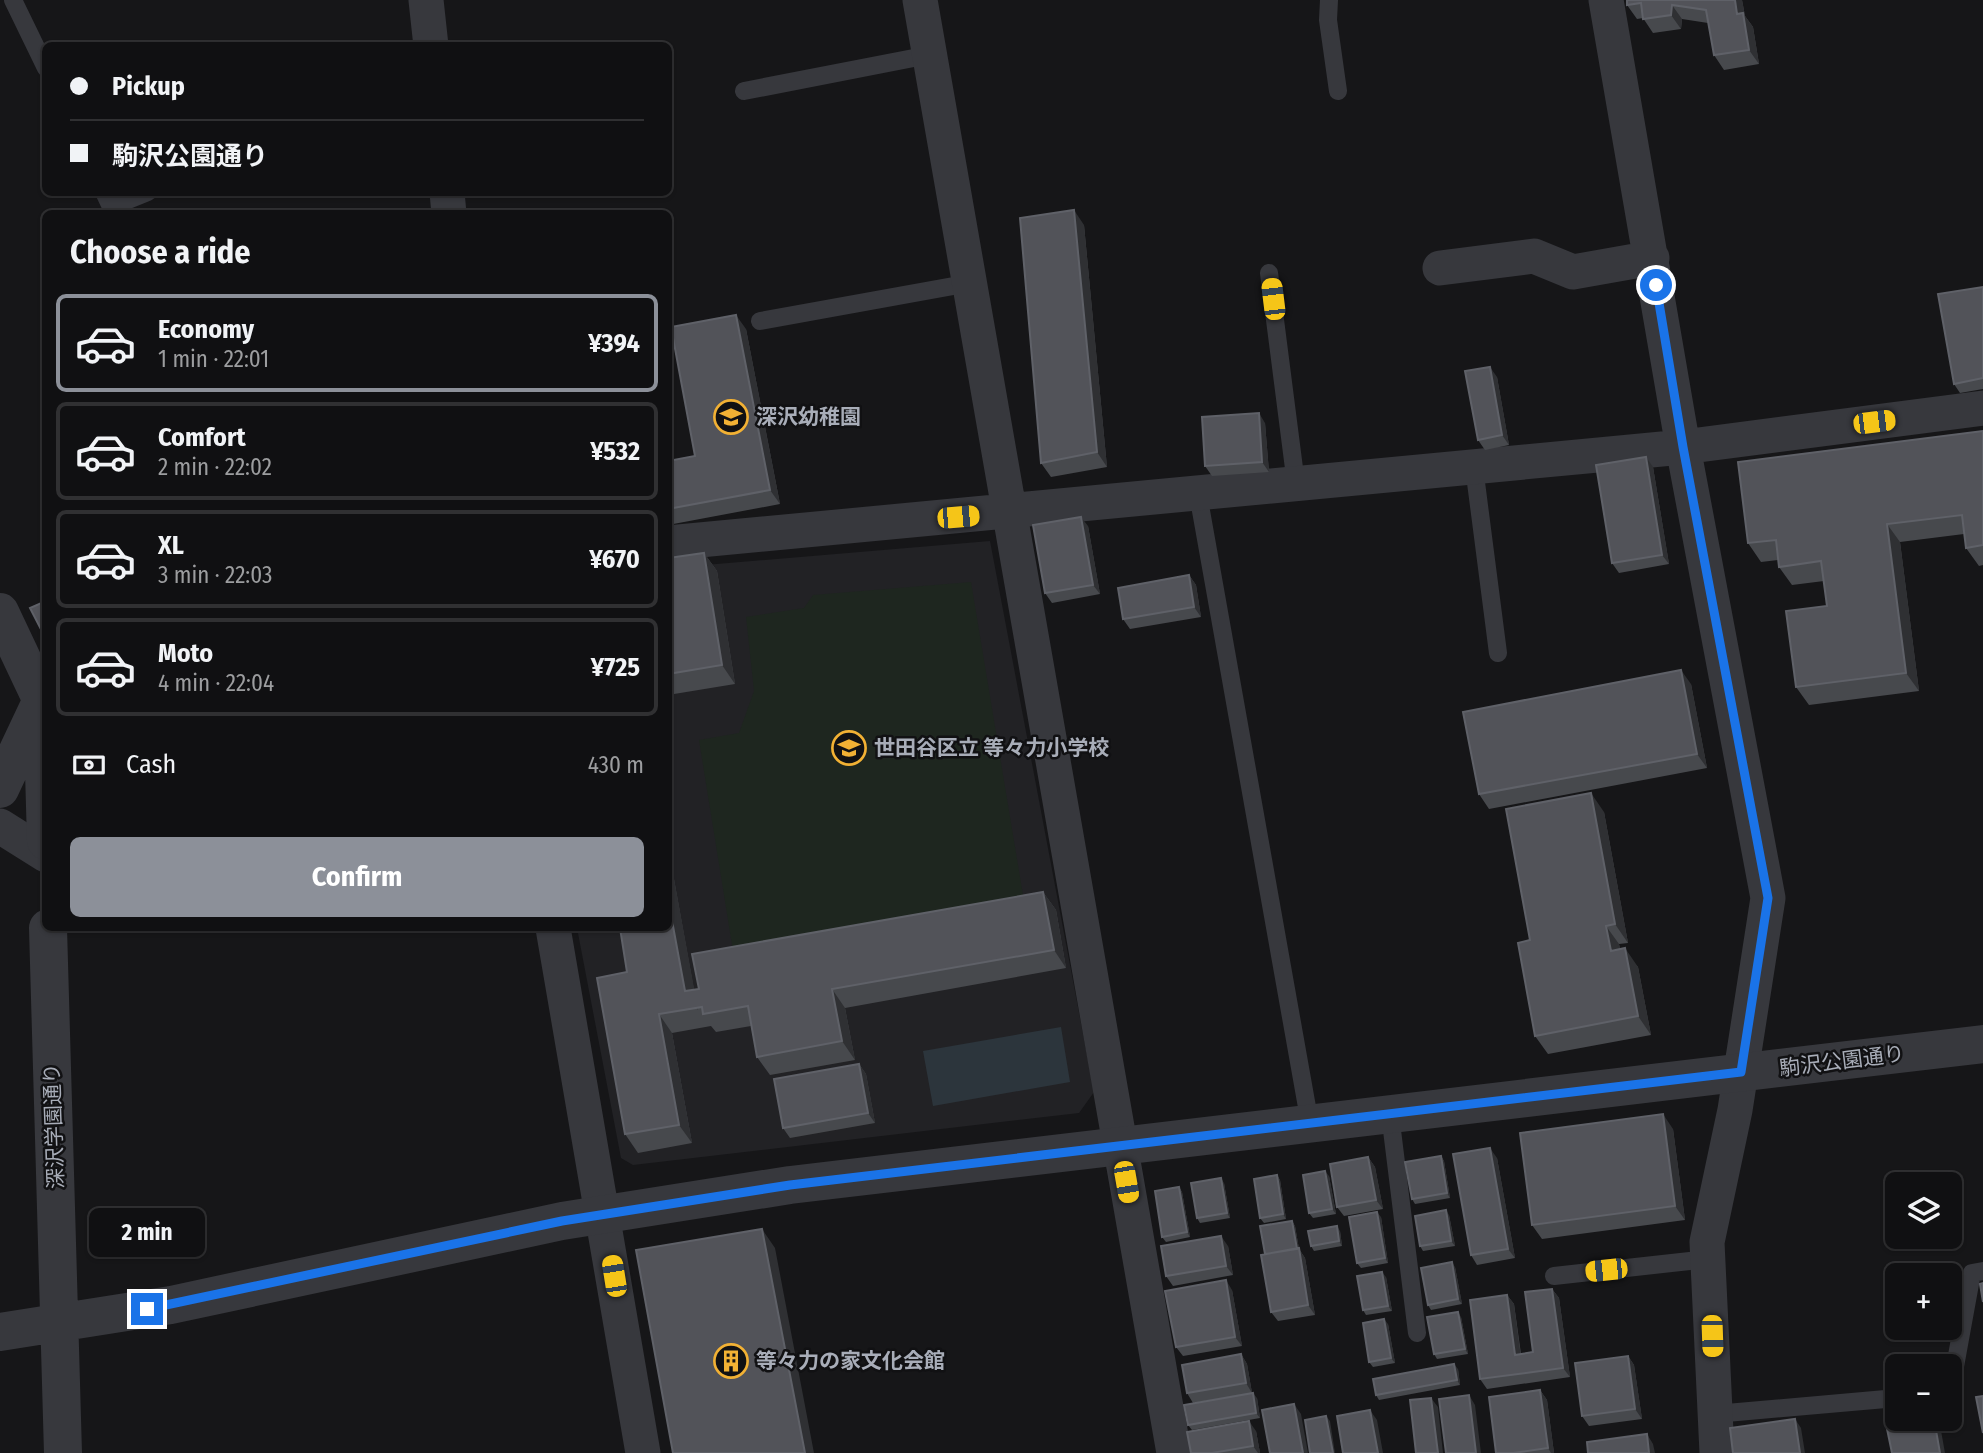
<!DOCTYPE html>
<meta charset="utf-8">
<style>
body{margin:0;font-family:"Fira Sans Condensed","Noto Sans JP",sans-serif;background:#19191b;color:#f1f3f6;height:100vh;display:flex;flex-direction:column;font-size:26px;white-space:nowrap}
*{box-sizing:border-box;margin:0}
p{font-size:23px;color:#9c9d9f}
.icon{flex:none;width:38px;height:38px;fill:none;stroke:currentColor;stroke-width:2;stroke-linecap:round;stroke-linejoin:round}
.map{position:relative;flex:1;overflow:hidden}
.details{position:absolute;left:42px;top:210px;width:630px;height:721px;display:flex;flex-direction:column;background:#101012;border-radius:10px;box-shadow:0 2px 5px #0004,0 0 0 2px #303032}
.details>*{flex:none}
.hud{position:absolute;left:42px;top:42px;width:630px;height:154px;border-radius:10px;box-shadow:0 2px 5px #0004,0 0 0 2px #303032;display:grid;align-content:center;height:154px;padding:0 28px;background:#101012}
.fabs{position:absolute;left:1885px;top:1172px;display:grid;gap:14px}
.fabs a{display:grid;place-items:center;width:77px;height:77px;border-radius:10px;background:#101012;box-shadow:0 2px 5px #0004,0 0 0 2px #303032;font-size:35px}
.end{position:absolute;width:32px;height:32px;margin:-16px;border:9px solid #1a73e8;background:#fff;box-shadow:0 0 0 4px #fff}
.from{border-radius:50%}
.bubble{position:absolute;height:49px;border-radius:10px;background:#101012;box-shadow:0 2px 5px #0004,0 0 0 2px #303032;font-size:23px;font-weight:700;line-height:49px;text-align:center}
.car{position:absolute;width:21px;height:42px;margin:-21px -10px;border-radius:9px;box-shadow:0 0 5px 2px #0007;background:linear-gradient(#f5c518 24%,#345 0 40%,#f5c518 0 76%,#345 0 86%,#f5c518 0)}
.hud b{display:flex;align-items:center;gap:24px;height:66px;font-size:26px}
.hud b+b{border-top:2px solid #303032}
.hud i{width:18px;height:18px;background:#f1f3f6}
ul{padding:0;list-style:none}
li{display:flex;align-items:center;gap:21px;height:98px;margin:0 14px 10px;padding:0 14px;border:4px solid #303032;border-radius:10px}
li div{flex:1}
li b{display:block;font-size:26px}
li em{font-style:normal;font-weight:700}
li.selected{border-color:#8c9099}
li>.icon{width:63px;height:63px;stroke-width:1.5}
h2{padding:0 28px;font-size:32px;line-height:84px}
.pay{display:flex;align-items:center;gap:18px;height:77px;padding:0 28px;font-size:26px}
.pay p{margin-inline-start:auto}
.action{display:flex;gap:14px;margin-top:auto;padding:14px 28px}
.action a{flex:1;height:80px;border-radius:10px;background:#8c9099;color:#fff;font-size:28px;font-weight:700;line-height:80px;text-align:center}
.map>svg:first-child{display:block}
.built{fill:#222225}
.green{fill:#1e261f}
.water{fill:#2c353c}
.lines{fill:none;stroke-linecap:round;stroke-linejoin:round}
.service{stroke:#37383d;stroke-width:18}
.minor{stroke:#37383d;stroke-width:35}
.tertiary{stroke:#37383d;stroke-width:38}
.wall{fill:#47494d}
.shaded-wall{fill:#2f3033}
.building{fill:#525359;stroke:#5f6168;stroke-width:2}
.route{stroke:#1a73e8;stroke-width:9}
.labels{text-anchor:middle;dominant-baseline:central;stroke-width:5;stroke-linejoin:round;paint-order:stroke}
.poi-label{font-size:21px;font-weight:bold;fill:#a8adb8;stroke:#111113;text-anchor:start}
.street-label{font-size:21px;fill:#a8adb8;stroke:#111113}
</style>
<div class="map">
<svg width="1983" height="1453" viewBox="0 0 1983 1453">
<rect width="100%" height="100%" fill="#161618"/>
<path class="built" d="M990,541L1094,1092L1079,1113L633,1165L621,1158L577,928H668L669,568Z"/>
<path class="green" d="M971,582L1024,901L733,951L699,740L739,733L754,691L746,617L804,608L813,595Z"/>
<path class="water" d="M1061,1027L1070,1082L933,1106L923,1051Z"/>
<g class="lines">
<path class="service" d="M13,0L46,68
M1329,0L1328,20L1338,91
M744,91L929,55
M104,192L111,207L148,192
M1269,273L1296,484
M760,321L970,283
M1474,467L1498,653
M1198,494L1310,1124
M1390,1114L1417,1333
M1554,1276L1708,1259
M1950,1394L1972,1273L1983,1271
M1715,1414L1897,1398"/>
<path class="minor" d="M426,0L431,46
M920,0L1174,1453
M1606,0L1683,447L1768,898L1735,1110L1707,1242L1717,1453
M447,192L449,214
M1440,268L1534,256L1573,272L1652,258
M668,543L1683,447L1983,408
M0,826L46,855
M553,928L643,1453"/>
<path class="tertiary" d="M0,612L42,701L46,841
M0,789L39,706
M48,928L63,1453
M0,1332L171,1305L562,1221L790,1185L1983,1044"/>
</g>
<path class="wall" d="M1627,0H1742L1745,16L1753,27L1759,64L1724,70L1714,55L1708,23L1682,19L1681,29L1653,33L1643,18L1637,19L1627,5Z
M1084,225L1107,467L1051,477L1041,463Z
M1983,287V389L1960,393L1954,384Z
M746,329L780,504L668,525V461L695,456Z
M1497,377L1509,445L1485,450L1478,440Z
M1265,423L1269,472L1212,476L1205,466Z
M1983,431V565L1979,566L1966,548L1964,534L1900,542L1919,691L1809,705L1796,687L1827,606L1824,581L1792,585L1779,567L1778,560L1761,562L1748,543Z
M1653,467L1669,564L1619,573L1612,563Z
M1088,526L1100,594L1052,603L1045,593Z
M704,553L717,571L735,684L668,695V558Z
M1189,575L1196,585L1201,617L1130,629L1123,619Z
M1691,684L1707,768L1489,809L1479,794Z
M1604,812L1628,943L1619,944L1620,949L1638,967L1651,1035L1548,1054L1535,1036L1530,940Z
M668,846L694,990L1043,892L1056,910L1066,968L845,1008L855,1060L770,1075L757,1057L751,1026L716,1032L711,1026L672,1033L692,1143L638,1153L625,1134L627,972L668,928Z
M859,1064L866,1074L875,1123L790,1138L783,1128Z
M1673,1129L1685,1220L1542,1239L1532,1225Z
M1441,1156L1444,1161L1450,1198L1415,1204L1412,1199Z
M1368,1157L1375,1167L1383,1209L1344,1216L1337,1207Z
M1497,1158L1515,1258L1477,1265L1471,1255Z
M1277,1175L1280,1180L1286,1219L1264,1223L1260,1218Z
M1329,1176L1336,1214L1313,1218L1309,1213Z
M1224,1183L1230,1218L1200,1223L1197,1218Z
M1179,1187L1182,1192L1190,1237L1166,1242L1162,1237Z
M1449,1215L1455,1246L1423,1251L1420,1246Z
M1381,1217L1388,1263L1361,1268L1357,1263Z
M1292,1221L1295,1226L1299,1249L1305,1258L1315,1315L1278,1321L1271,1312Z
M1340,1231L1342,1246L1314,1251L1311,1246Z
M1228,1246L1233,1275L1173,1286L1166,1276Z
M1455,1267L1462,1304L1431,1310L1428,1305Z
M1386,1277L1392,1311L1366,1315L1363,1310Z
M1552,1289L1559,1298L1570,1377L1487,1389L1480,1379L1507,1295L1514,1304L1521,1354L1533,1352Z
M1232,1290L1242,1346L1183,1356L1176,1347Z
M1461,1317L1468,1354L1437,1359L1434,1354Z
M1388,1324L1395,1363L1373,1367L1369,1362Z
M1241,1354L1247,1364L1252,1393L1193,1403L1187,1393Z
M1628,1356L1634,1365L1642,1419L1589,1426L1582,1416Z
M1458,1369L1460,1385L1379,1400L1376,1395Z
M1540,1390L1547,1400L1554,1453H1496Z
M1257,1398L1260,1418L1192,1430L1188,1425Z
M1256,1431L1260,1453H1191Z"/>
<path class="shaded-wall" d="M1735,0H1742L1745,16L1753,27L1759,64L1749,50L1737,14Z
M1672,5L1682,19L1681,29L1671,15Z
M1074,210L1084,225L1107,467L1097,452Z
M736,315L746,329L780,504L770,490Z
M1490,367L1497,377L1509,445L1502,435Z
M1259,413L1265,423L1269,472L1262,462Z
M1646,457L1653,467L1669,564L1662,555Z
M1081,517L1088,526L1100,594L1093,585Z
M1887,524L1900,542L1919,691L1906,673Z
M704,553L717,571L735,684L722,665Z
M1189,575L1196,585L1201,617L1194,607Z
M1681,670L1691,684L1707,768L1697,754Z
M1591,793L1604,812L1628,943L1615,924Z
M668,846L698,1010L685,991L668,899Z
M1043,892L1056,910L1066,968L1054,950Z
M1606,926L1619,944L1624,969L1611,951Z
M1625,948L1638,967L1651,1035L1638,1016Z
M832,989L845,1008L855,1060L842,1041Z
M659,1014L672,1033L692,1143L679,1125Z
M859,1064L866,1074L875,1123L868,1113Z
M1663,1114L1673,1129L1685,1220L1675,1206Z
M1490,1148L1497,1158L1515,1258L1508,1249Z
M1441,1156L1444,1161L1450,1198L1447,1193Z
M1368,1157L1375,1167L1383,1209L1376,1200Z
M1325,1171L1329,1176L1336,1214L1332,1209Z
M1277,1175L1280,1180L1286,1219L1283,1214Z
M1221,1178L1224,1183L1230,1218L1227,1213Z
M1179,1187L1182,1192L1190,1237L1187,1232Z
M1446,1210L1449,1215L1455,1246L1451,1241Z
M1377,1212L1381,1217L1388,1263L1385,1258Z
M1292,1221L1295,1226L1299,1249L1305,1258L1315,1315L1308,1305Z
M1337,1226L1340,1231L1342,1246L1339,1241Z
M762,1229L775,1248L814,1453H805Z
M1221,1236L1228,1246L1233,1275L1226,1266Z
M1452,1262L1455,1267L1462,1304L1458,1299Z
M1382,1272L1386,1277L1392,1311L1388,1306Z
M1226,1280L1232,1290L1242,1346L1235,1337Z
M1552,1289L1559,1298L1570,1377L1563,1368Z
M1507,1295L1514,1304L1522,1365L1515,1355Z
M1458,1312L1461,1317L1468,1354L1465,1349Z
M1384,1319L1388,1324L1395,1363L1391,1358Z
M1241,1354L1247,1364L1252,1393L1246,1383Z
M1628,1356L1634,1365L1642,1419L1635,1409Z
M1454,1364L1458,1369L1460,1385L1457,1380Z
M1540,1390L1547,1400L1554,1453H1551L1548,1448Z
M1253,1393L1257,1398L1260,1418L1256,1413Z
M1469,1395L1475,1405L1481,1453H1476Z
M1431,1398L1438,1407L1443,1453H1438Z
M1294,1404L1301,1414L1308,1453H1303Z
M1370,1410L1377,1420L1383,1453H1378Z
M1326,1416L1330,1421L1335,1453H1333Z
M1795,1419L1801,1428L1805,1453H1800Z
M1934,1419H1936L1940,1425L1945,1453H1940Z
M1249,1421L1256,1431L1260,1453H1258L1253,1446Z
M1647,1434L1653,1444L1655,1453H1649Z"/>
<path class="building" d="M1627,0H1735L1737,14L1743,13L1749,50L1714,55L1706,10L1672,5L1671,15L1643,19L1641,3L1627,5Z
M1074,210L1097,452L1041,463L1020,218Z
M1983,287V378L1954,384L1938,294Z
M736,315L770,490L668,509V461L695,456L671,327Z
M1490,367L1502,435L1478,440L1465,371Z
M1259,413L1262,462L1205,466L1202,417Z
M1983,431V545L1966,548L1962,515L1887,524L1906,673L1796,687L1786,611L1827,606L1821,561L1779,567L1776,540L1748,543L1738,462Z
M1646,457L1662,555L1612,563L1596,465Z
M1081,517L1093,585L1045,593L1033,525Z
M704,553L722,665L668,674V558Z
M1189,575L1194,607L1123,619L1118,588Z
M46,601V639L30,608Z
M1681,670L1697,754L1479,794L1463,712Z
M1591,793L1615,924L1606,926L1611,951L1625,948L1638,1016L1535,1036L1518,943L1530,940L1506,809Z
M1043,892L1054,950L832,989L842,1041L757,1057L748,1006L703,1014L702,1007L659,1014L679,1125L625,1134L597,978L627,972L620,928H668V899L685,991L699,989L692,954Z
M859,1064L868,1113L783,1128L774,1079Z
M1663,1114L1675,1206L1532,1225L1520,1133Z
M1490,1148L1508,1249L1471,1255L1453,1154Z
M1441,1156L1447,1193L1412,1199L1405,1162Z
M1368,1157L1376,1200L1337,1207L1330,1164Z
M1325,1171L1332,1209L1309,1213L1303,1175Z
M1277,1175L1283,1214L1260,1218L1254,1179Z
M1221,1178L1227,1213L1197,1218L1191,1183Z
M1179,1187L1187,1232L1162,1237L1155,1191Z
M1446,1210L1451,1241L1420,1246L1415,1216Z
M1377,1212L1385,1258L1357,1263L1349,1217Z
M1292,1221L1297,1249L1265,1254L1260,1226Z
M1337,1226L1339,1241L1311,1246L1308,1231Z
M762,1229L805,1453H673L636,1250Z
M1221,1236L1226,1266L1166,1276L1161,1246Z
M1299,1248L1308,1305L1271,1312L1261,1255Z
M1452,1262L1458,1299L1428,1305L1421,1268Z
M1382,1272L1388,1306L1363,1310L1357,1276Z
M1226,1280L1235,1337L1176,1347L1165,1291Z
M1983,1283V1302L1980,1284Z
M1552,1289L1563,1368L1480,1379L1470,1300L1507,1295L1515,1355L1533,1352L1525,1292Z
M1458,1312L1465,1349L1434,1354L1427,1317Z
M1384,1319L1391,1358L1369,1362L1363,1323Z
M1241,1354L1246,1383L1187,1393L1182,1365Z
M1628,1356L1635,1409L1582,1416L1575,1363Z
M1454,1364L1457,1380L1376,1395L1373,1379Z
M1540,1390L1548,1448L1513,1453H1496L1489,1397Z
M1253,1393L1256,1413L1188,1425L1184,1405Z
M1469,1395L1476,1453H1446L1439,1399Z
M1983,1396V1433L1976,1397Z
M1431,1398L1438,1453H1416L1410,1400Z
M1294,1404L1303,1453H1270L1262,1410Z
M1370,1410L1378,1453H1343L1337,1416Z
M1326,1416L1333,1453H1310L1305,1420Z
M1795,1419L1800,1453H1733L1730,1428Z
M1909,1419H1934L1940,1453H1892L1886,1424Z
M1249,1421L1253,1446L1212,1453H1191L1187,1432Z
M1647,1434L1649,1453H1588L1587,1442Z"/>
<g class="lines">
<path class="route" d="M147,1309L562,1221L790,1185L1741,1072L1768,898L1683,447L1656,285"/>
</g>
<defs>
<g id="school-ring" transform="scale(1.75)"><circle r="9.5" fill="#111113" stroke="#f2b134" stroke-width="1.5"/><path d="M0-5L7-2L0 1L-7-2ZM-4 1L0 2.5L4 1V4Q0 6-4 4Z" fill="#f2b134"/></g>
<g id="building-ring" transform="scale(1.75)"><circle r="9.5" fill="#111113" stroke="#f2b134" stroke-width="1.5"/><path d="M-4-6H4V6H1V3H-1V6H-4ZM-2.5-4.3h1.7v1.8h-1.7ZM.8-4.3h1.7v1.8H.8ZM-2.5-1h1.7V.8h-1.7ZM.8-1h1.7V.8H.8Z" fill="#f2b134"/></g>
</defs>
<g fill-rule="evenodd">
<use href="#school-ring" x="731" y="417"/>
<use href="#school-ring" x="849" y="748"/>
<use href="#building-ring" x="731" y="1361"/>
</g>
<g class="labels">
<g class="poi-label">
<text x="756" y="417">深沢幼稚園</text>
<text x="874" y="748">世田谷区立 等々力小学校</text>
<text x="756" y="1361">等々力の家文化会館</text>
</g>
<g class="street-label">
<text transform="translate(1842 1061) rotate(-7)">駒沢公園通り</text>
<text transform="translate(54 1126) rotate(-92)">深沢学園通り</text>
</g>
</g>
</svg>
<div class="fabs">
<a><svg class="icon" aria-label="layers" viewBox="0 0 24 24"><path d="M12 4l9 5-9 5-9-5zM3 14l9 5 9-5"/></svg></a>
<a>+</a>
<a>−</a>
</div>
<i class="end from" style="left:1656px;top:285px"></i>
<i class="end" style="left:147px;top:1309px"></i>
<div class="bubble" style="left:89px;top:1208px;width:116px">2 min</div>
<i class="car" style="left:1273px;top:299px;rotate:353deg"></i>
<i class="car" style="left:1874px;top:422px;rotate:83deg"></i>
<i class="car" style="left:958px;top:517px;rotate:85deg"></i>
<i class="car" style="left:1126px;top:1182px;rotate:170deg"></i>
<i class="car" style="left:1606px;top:1270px;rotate:264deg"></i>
<i class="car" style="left:614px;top:1276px;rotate:351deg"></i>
<i class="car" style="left:1712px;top:1336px;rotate:178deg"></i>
<div class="hud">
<b><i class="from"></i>Pickup</b>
<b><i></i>駒沢公園通り</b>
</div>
<section class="details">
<h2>Choose a ride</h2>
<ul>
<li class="selected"><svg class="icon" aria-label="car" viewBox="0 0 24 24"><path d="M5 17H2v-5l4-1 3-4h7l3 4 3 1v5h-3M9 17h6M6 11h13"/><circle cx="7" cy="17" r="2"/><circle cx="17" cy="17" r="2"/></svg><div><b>Economy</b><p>1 min · 22:01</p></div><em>¥394</em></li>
<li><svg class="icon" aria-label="car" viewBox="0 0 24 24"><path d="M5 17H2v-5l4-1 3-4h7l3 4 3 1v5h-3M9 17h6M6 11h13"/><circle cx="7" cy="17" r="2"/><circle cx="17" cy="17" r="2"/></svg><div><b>Comfort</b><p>2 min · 22:02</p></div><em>¥532</em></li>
<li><svg class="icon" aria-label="car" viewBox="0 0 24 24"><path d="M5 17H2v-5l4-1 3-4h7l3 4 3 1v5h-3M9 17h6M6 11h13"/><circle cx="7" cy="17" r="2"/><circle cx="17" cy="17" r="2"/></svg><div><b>XL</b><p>3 min · 22:03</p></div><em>¥670</em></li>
<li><svg class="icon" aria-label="car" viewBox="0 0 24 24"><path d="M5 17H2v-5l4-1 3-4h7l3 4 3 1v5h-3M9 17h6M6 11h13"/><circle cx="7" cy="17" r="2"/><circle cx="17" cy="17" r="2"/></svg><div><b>Moto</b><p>4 min · 22:04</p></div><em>¥725</em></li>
</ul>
<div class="pay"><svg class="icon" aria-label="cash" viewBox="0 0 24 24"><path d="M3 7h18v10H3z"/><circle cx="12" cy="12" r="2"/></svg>Cash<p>430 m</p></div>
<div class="action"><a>Confirm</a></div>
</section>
</div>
